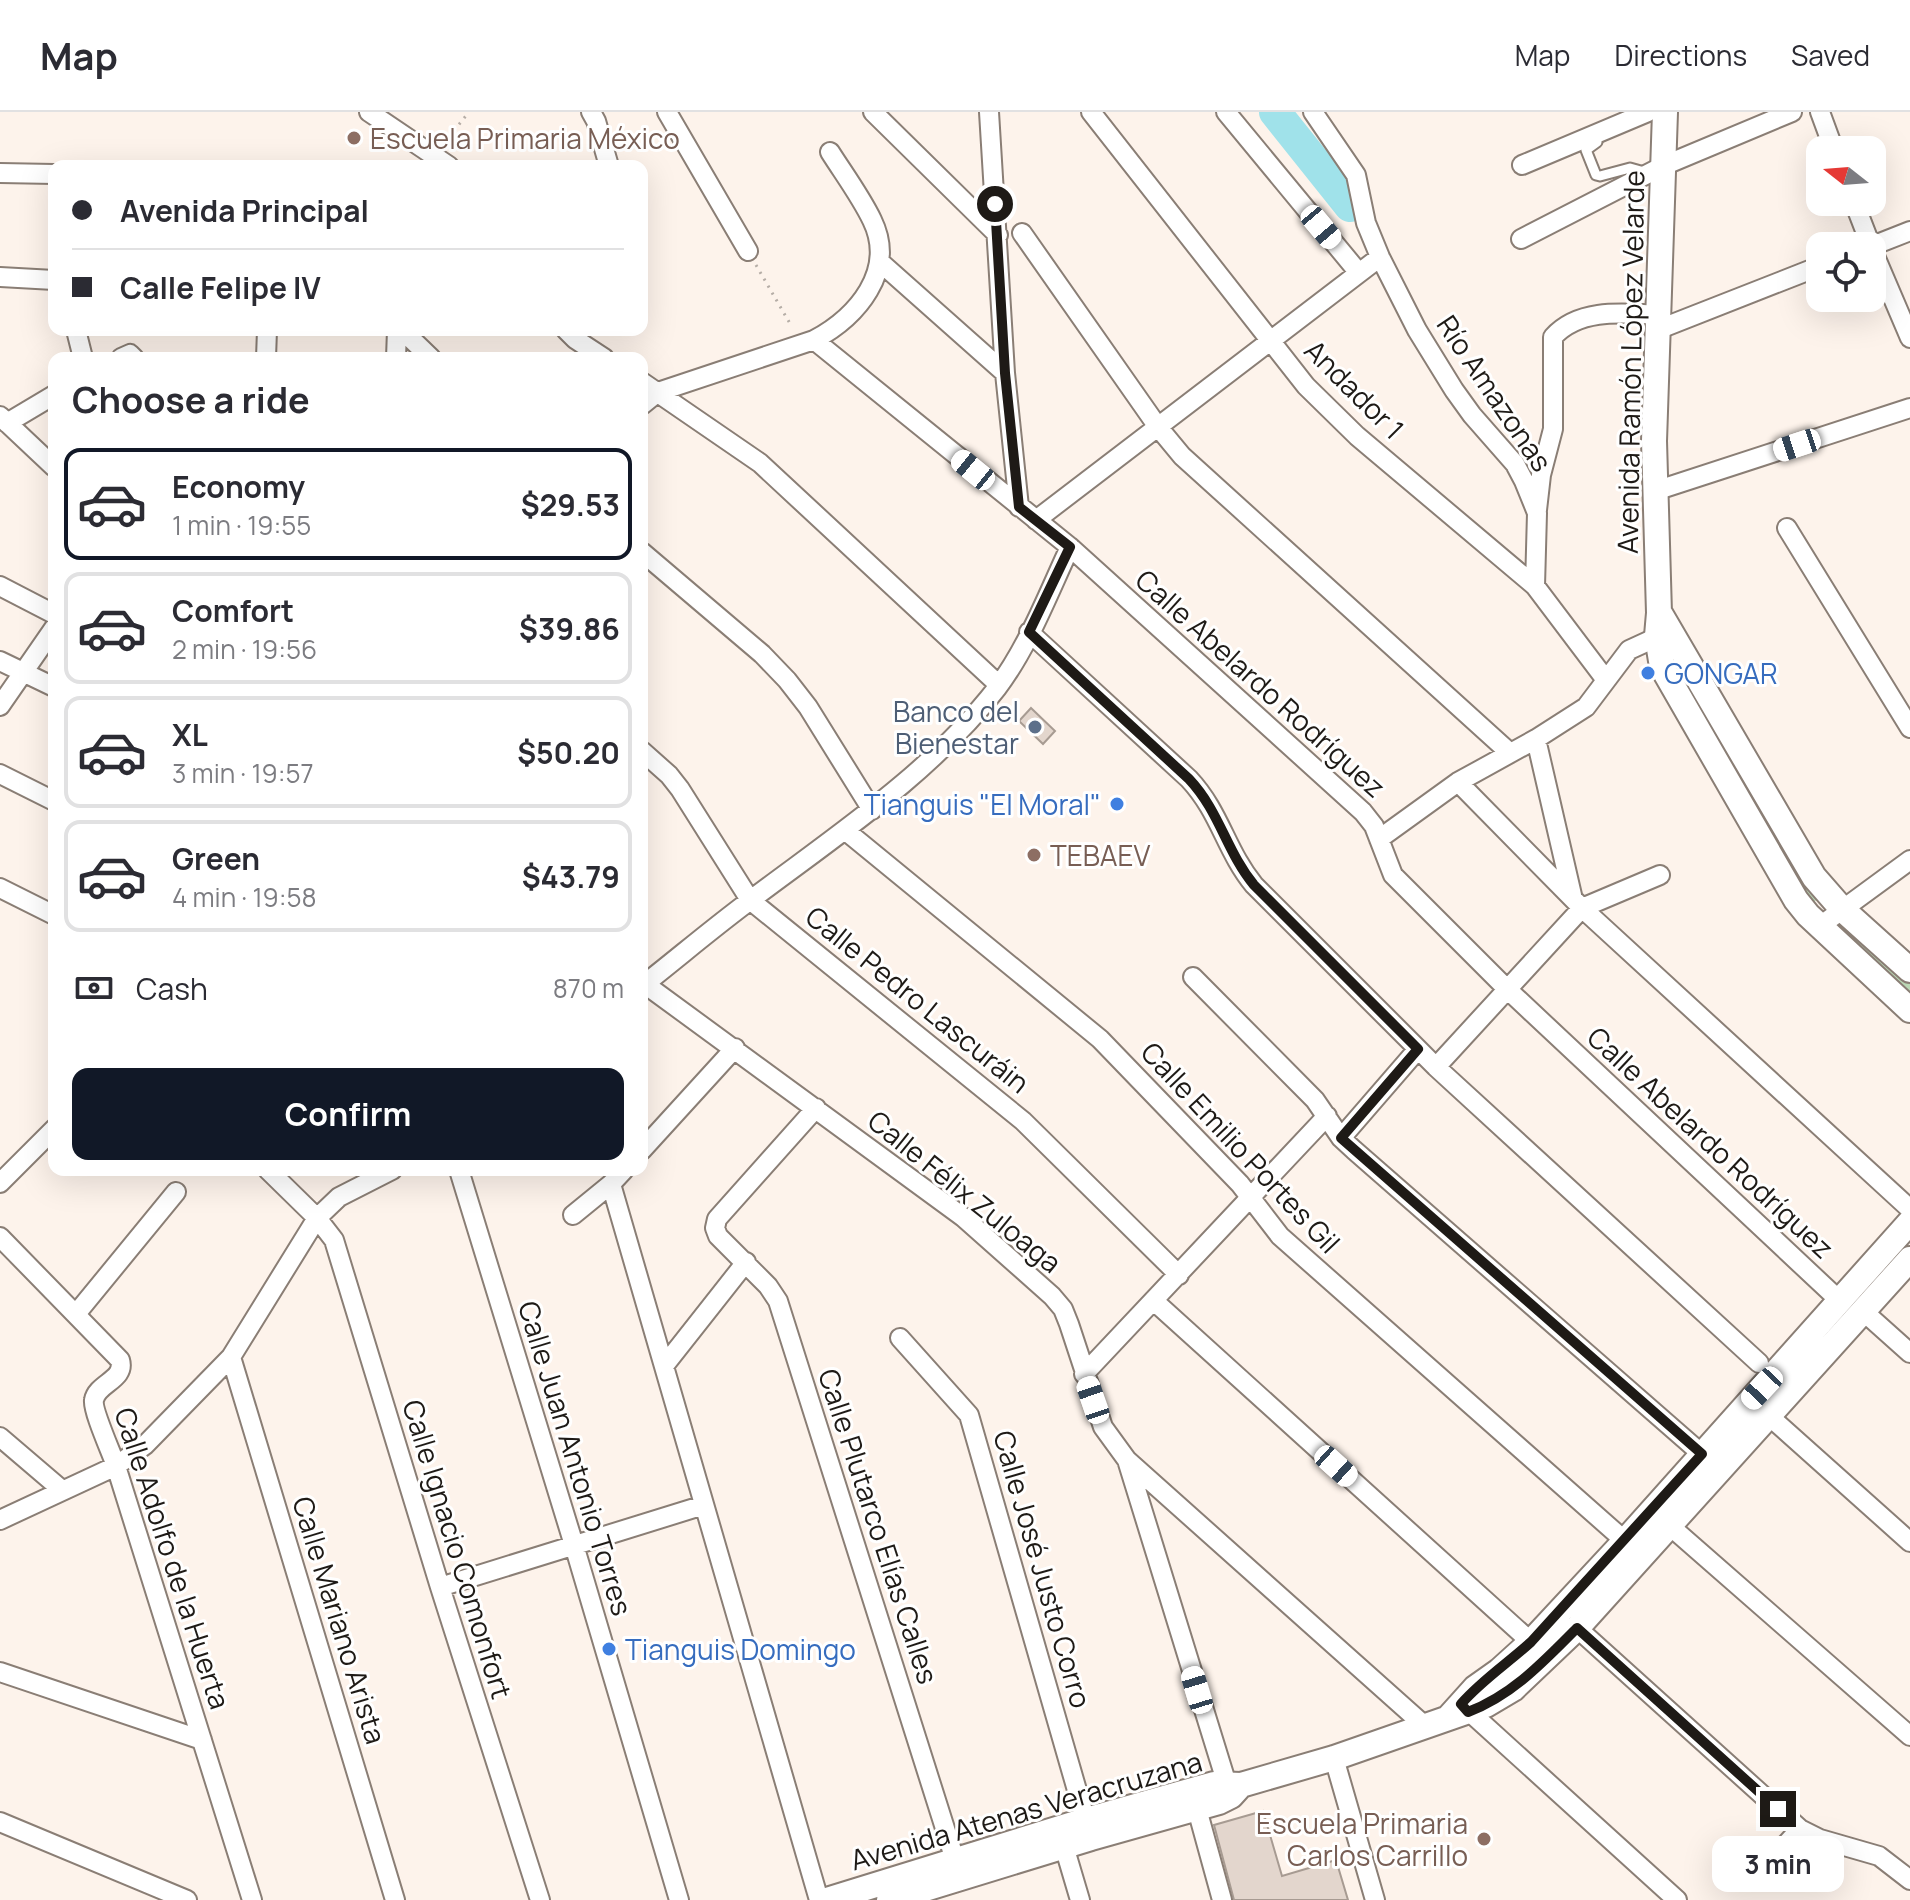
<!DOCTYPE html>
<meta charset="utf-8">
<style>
body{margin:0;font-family:Manrope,sans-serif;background:#f7f7f7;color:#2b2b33;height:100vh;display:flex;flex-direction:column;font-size:30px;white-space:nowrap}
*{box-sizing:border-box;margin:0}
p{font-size:26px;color:#7c7c81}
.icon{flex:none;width:44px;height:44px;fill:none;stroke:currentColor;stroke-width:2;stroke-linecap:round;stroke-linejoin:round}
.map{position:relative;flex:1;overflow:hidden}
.side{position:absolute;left:48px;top:240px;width:600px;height:824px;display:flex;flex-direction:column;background:#fff;border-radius:16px;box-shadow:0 8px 32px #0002}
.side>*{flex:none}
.guide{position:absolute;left:48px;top:48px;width:600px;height:176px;border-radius:16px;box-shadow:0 8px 32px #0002;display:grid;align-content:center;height:176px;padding:0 24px;background:#fff}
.needle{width:52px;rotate:287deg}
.controls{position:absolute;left:1806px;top:24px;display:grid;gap:16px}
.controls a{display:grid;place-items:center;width:80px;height:80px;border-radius:16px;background:#fff;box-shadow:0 8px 32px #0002;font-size:40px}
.end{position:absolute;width:36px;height:36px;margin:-18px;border:10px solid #1e1a16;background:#fff;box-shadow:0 0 0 4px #fff}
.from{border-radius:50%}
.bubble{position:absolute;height:56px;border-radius:16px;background:#fff;box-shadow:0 8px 32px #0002;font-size:26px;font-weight:700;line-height:56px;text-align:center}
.car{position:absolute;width:24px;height:48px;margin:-24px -12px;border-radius:10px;box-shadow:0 0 6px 2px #0007;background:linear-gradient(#fff 24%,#345 0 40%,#fff 0 76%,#345 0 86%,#fff 0)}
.guide b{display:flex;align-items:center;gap:28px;height:76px;font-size:30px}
.guide b+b{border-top:2px solid #e1e1e2}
.guide i{width:20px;height:20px;background:#2b2b33}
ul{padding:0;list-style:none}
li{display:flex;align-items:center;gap:24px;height:112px;margin:0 16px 12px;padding:0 8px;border:4px solid #e1e1e2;border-radius:16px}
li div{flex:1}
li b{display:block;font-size:30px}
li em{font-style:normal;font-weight:700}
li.current{border-color:#111827}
li>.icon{width:72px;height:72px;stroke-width:1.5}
h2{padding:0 24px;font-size:36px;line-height:96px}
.pay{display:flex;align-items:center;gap:20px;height:88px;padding:0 24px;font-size:30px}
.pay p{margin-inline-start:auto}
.cta{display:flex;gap:16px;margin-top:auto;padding:16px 24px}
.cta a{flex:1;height:92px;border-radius:16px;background:#111827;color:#fff;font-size:32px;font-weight:700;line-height:92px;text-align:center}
header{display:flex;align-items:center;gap:48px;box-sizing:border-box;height:112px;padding:0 40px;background:#fff;border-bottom:2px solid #e1e1e2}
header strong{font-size:38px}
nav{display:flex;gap:44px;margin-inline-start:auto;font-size:28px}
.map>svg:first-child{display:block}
.green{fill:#bbd7b5}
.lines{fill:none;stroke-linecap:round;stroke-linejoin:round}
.river{stroke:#a0e2ea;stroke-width:32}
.building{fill:#e3d6cd;stroke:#a79b92;stroke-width:2}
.service-casing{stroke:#8a7e75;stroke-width:13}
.minor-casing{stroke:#8a7e75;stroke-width:22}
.secondary-casing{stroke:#8a7e75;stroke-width:28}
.path{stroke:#b5ada6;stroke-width:3;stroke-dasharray:2 6;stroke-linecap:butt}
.service{stroke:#fff;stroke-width:9}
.minor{stroke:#fff;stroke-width:18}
.secondary{stroke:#fff;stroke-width:24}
.route{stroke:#1e1a16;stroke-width:10}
.education-dot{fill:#8d6e63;stroke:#fff;stroke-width:3}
.shop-dot{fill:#3f7fe0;stroke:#fff;stroke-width:3}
.service-dot{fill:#5c6f8a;stroke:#fff;stroke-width:3}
.labels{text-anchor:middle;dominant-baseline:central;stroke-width:6;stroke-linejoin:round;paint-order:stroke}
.education-label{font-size:28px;fill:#785e54;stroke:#fff;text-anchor:start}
.street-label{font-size:28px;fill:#1e1a16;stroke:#fff}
.shop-label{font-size:28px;fill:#366cbe;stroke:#fff;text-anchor:start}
.service-label{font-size:28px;fill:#4e5e75;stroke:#fff;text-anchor:end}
</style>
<header>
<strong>Map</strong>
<nav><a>Map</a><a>Directions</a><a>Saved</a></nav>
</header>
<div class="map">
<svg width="1910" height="1788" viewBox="0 0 1910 1788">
<rect width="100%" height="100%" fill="#fdf3eb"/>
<path class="green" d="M1671,543L1818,787L1812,791L1665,547Z
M1847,815L1910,869V882L1842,822Z"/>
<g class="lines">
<path class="river" d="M1275,0L1350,94"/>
</g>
<path class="building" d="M1031,596L1055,619L1043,632L1019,609Z
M1263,1699L1282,1764L1336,1748L1348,1788H1234L1214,1713Z"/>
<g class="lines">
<g class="service-casing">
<path id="service" d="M1597,30L1586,38L1596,63L1600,64L1630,56L1648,61"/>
</g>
<g class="minor-casing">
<path id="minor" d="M369,0L449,54
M591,0L596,9L609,54
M667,0L748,139
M873,0L998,123
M989,0L1005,261L1019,395
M1091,0L1306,274L1357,324L1535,474L1606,568
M1226,0L1359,161
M1313,0L1356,63L1366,111L1380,145L1417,218L1454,278L1472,303L1515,352L1524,369L1537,401L1535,474
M1820,0L1834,38
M1522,53L1648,0
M0,61L54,62
M1854,90L1871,134
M1022,121L1158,315L1182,344L1510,641
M1521,127L1663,54L1792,0
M1872,134L1910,119
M1872,137L1910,226
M880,150L1005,261
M0,165L54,168
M76,218L83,246
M402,218L431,246
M566,218L575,227L604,246
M1657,218L1820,154
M814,228L1070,435L1363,700L1374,714L1393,763L1507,877L1840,1189
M121,246L130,242L134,246
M266,246L267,218
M396,246L397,218
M642,270L760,351L999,573
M642,293L658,280L814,228C857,205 897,159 872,108C861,85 844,62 830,40
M0,304L54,355
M7,311L54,283
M1655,379L1910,296
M1537,398L1541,363L1553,317V225C1579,196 1623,201 1658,203
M1036,408L1380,145
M1787,416L1910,616
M642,440L762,542L787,568L808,595L872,698
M0,474L54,502
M1029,520L1189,667C1220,700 1226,739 1254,773L1436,955L1759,1251
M0,549L54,575
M0,594L54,516
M1536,627L1572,783
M642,639L669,663L680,677L750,788L1023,1009L1179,1163
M0,662L54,689
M1458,670L1582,796L1910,1097
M846,719L1100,927L1240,1072L1280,1124L1625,1429
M1379,727L1458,670L1536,627L1586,595L1629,538L1666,521
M0,776L54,803
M1820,814L1910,748
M1193,865L1315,988L1341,1026L1354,1038L1711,1350
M642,870L963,1105L1052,1184L1063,1197L1069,1212L1103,1315L1127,1348L1230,1682
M642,874C679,845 714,815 752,787C837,723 931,661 997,576C1028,535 1048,482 1070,435
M1436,955L1582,796L1660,763
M816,996L717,1107L715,1116L718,1124L768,1174L778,1189L955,1748
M1341,1026L1418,937
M642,1038L735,936
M268,1058L317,1106L334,1128L440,1475L540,1788
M459,1058L574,1433L679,1788
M0,1071L54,1017
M611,1072L819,1788
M573,1103L611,1072L624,1058
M0,1125L120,1248C126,1268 97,1271 94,1288C92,1298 112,1342 116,1354L252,1788
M1154,1189L1531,1530
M1863,1199L1910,1241
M76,1202L176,1080
M900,1226L969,1303L1089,1720
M231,1245L395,1788
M664,1254L746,1150
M1084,1262L1327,1004
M1759,1295L1910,1430
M0,1325L62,1378
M1127,1348L1426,1615
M0,1408L116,1354L145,1333L231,1245L317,1106L339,1085L392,1058
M1670,1414L1910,1624
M440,1475L704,1393
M1577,1516L1800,1717L1820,1727L1879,1744L1910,1768
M0,1560L202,1628
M1461,1592L1677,1788
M1334,1646L1375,1788
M1197,1697L1222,1788
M0,1710L187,1788
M1064,1734L1080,1788
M1767,1753L1800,1717"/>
</g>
<g class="secondary-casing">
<path id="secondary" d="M1665,0L1654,329L1659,501L1657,524L1662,555L1796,788L1808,803L1910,898
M1661,503L1814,765L1842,797L1910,858
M1448,1606L1475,1576L1499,1559L1531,1530L1625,1429L1910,1110
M827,1788L1086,1708L1214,1672L1241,1673L1334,1646L1486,1593L1513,1577L1577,1516L1910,1147
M889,1788L1091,1726L1219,1690L1231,1684L1241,1673"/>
</g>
<path class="path" d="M444,31L469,0
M756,153L792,215"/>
<use href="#service" class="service"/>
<use href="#minor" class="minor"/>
<use href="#secondary" class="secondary"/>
</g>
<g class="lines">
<path class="route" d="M995,92L1005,261L1019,395L1070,435L1029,520L1189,667C1220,700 1226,739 1254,773L1418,937L1341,1026L1702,1342L1531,1530C1508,1551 1482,1568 1461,1592L1468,1600C1513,1583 1544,1549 1577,1516L1778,1697"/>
</g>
<g class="education-dot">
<circle cx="354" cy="26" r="8"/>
<circle cx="1034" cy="743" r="8"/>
<circle cx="1484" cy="1727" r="8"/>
</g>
<g class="shop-dot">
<circle cx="1648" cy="561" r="8"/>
<circle cx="1117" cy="692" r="8"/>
<circle cx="609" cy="1537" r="8"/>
</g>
<circle class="service-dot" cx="1035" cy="615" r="8"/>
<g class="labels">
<g class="education-label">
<text x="370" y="26">Escuela Primaria México</text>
<text x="1050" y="743">TEBAEV</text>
<text x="1468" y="1711" text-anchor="end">Escuela Primaria<tspan x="1468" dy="32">Carlos Carrillo</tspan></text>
</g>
<g class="street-label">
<text transform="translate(1630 250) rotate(-89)">Avenida Ramón López Velarde</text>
<text transform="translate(1355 277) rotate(45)">Andador 1</text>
<text transform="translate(1495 281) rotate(56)">Río Amazonas</text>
<text transform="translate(1261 571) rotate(42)">Calle Abelardo Rodríguez</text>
<text transform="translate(918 887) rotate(39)">Calle Pedro Lascuráin</text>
<text transform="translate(1711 1030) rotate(43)">Calle Abelardo Rodríguez</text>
<text transform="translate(1241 1035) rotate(47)">Calle Emilio Portes Gil</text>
<text transform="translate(965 1079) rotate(39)">Calle Félix Zuloaga</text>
<text transform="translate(576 1346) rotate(73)">Calle Juan Antonio Torres</text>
<text transform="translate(879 1414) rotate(72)">Calle Plutarco Elías Calles</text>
<text transform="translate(458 1437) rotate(73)">Calle Ignacio Comonfort</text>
<text transform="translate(173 1446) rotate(72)">Calle Adolfo de la Huerta</text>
<text transform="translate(1043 1457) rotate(74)">Calle José Justo Corro</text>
<text transform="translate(340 1508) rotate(73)">Calle Mariano Arista</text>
<text transform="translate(1026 1698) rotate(-16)">Avenida Atenas Veracruzana</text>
</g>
<g class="shop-label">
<text x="1664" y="561">GONGAR</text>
<text x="1101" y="692" text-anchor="end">Tianguis "El Moral"</text>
<text x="625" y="1537">Tianguis Domingo</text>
</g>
<g class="service-label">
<text x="1019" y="599">Banco del<tspan x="1019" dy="32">Bienestar</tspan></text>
</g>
</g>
</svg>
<div class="controls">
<a><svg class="needle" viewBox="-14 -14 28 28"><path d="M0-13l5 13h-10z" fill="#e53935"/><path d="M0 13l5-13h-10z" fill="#7c7c81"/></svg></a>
<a><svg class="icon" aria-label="locate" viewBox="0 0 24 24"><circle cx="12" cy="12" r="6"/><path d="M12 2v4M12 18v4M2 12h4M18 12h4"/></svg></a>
</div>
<i class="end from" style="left:995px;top:92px"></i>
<i class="end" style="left:1778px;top:1697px"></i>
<div class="bubble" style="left:1712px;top:1724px;width:132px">3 min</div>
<i class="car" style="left:1321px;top:115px;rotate:140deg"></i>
<i class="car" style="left:1797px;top:333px;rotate:252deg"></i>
<i class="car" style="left:973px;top:358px;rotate:309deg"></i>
<i class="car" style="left:1762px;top:1276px;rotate:223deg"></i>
<i class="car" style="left:1093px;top:1288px;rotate:341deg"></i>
<i class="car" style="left:1336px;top:1354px;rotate:132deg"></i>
<i class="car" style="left:1197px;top:1578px;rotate:343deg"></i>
<div class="guide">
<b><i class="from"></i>Avenida Principal</b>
<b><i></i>Calle Felipe IV</b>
</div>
<section class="side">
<h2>Choose a ride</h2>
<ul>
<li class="current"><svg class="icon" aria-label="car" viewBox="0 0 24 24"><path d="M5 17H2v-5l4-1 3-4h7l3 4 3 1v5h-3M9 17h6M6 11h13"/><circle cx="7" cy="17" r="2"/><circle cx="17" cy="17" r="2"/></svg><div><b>Economy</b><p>1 min · 19:55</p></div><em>$29.53</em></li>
<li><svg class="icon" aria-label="car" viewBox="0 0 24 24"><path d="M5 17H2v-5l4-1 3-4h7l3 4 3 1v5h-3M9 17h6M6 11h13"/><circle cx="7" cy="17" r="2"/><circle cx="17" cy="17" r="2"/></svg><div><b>Comfort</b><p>2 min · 19:56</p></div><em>$39.86</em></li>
<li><svg class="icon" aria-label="car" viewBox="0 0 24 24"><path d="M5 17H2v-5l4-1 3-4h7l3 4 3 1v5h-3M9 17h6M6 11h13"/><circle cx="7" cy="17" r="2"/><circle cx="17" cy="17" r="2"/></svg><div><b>XL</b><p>3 min · 19:57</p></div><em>$50.20</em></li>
<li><svg class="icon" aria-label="car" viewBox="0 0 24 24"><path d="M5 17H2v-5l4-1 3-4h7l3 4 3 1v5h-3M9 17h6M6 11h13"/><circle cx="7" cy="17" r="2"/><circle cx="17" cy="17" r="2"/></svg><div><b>Green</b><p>4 min · 19:58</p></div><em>$43.79</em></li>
</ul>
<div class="pay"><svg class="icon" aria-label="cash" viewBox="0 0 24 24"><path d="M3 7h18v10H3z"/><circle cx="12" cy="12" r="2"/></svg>Cash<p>870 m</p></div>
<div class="cta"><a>Confirm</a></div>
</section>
</div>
